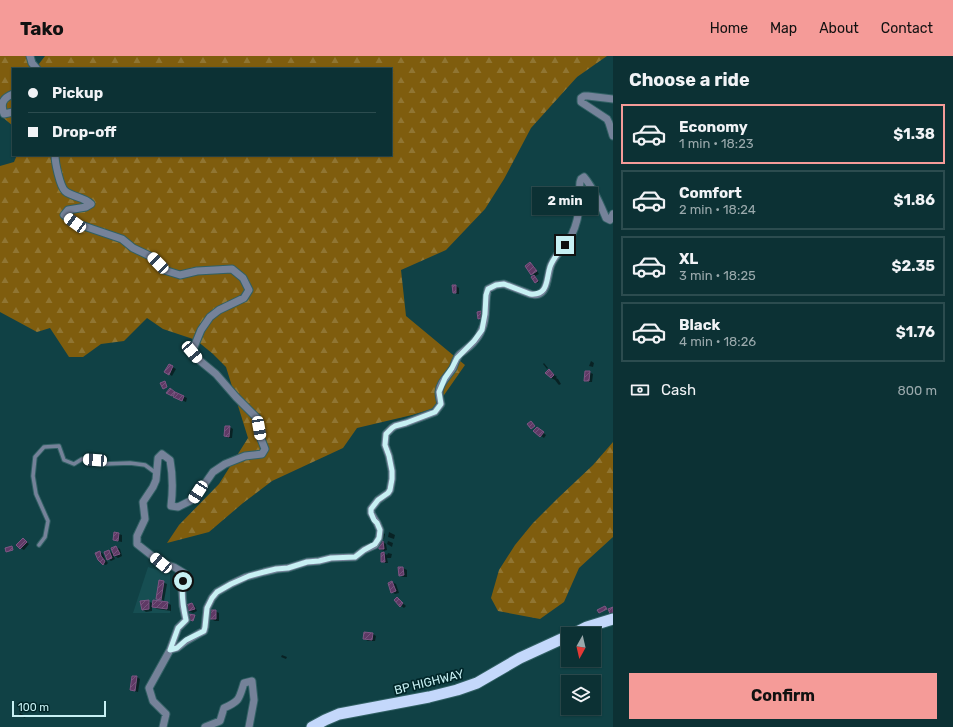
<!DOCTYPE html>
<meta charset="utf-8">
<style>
body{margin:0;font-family:Rubik,sans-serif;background:#1a3d40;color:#f1f3f6;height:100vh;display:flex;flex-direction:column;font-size:15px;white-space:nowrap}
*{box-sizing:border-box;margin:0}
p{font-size:13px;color:#9aa9ac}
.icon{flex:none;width:22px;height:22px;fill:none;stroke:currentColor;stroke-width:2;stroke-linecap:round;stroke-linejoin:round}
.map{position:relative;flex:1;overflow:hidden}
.details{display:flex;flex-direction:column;background:#0c3134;width:340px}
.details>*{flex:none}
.hud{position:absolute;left:12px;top:12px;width:380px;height:88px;border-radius:0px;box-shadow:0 1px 3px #0004,0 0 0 1px #2c4c4f;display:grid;align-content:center;height:88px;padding:0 16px;background:#0c3134}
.needle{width:26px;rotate:188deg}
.fabs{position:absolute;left:561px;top:571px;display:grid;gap:8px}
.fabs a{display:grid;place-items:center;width:40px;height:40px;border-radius:0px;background:#0c3134;box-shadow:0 1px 3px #0004,0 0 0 1px #2c4c4f;font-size:20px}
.scale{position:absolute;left:12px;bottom:10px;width:94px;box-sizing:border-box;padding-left:4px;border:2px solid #c7f0f3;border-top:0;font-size:11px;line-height:14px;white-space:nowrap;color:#c7f0f3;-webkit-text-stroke:3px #002629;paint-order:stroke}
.end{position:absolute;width:18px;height:18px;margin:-9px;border:5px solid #c7f0f3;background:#111;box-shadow:0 0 0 2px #111}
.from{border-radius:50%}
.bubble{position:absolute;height:28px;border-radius:0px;background:#0c3134;box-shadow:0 1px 3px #0004,0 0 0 1px #2c4c4f;font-size:13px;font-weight:700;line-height:28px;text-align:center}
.car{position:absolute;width:12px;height:24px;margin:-12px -6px;border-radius:5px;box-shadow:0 0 3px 1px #0007;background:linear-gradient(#fff 24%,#345 0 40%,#fff 0 76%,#345 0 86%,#fff 0)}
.hud b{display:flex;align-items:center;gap:14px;height:38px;font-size:15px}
.hud b+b{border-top:1px solid #2c4c4f}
.hud i{width:10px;height:10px;background:#f1f3f6}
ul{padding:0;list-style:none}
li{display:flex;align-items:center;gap:12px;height:60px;margin:0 8px 6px;padding:0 8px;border:2px solid #2c4c4f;border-radius:0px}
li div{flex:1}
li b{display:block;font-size:15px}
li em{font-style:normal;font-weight:700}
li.current{border-color:#f59b98}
li>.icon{width:36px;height:36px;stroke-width:1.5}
h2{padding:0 16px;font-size:18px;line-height:48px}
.pay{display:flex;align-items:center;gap:10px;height:44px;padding:0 16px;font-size:15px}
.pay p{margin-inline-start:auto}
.action{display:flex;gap:8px;margin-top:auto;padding:8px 16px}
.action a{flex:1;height:46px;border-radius:0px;background:#f59b98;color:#111;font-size:16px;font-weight:700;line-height:46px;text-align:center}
header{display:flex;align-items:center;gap:24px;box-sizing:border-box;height:56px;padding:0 20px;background:#f59b98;color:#111}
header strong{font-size:19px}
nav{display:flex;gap:22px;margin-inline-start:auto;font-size:14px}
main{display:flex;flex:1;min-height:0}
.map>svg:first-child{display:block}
.built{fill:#164e52}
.forest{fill:url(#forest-firs)}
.shadow{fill:#0007}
.building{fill:url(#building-hatch);stroke:#7e5684}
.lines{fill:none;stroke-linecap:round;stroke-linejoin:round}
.service-casing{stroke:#316064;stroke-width:5.5}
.minor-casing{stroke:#316064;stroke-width:9}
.trunk-casing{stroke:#316064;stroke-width:13}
.service{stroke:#758299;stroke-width:3.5}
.minor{stroke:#758299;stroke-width:7}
.trunk{stroke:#c4d8fb;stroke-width:11}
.route{stroke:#c7f0f3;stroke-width:5}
.labels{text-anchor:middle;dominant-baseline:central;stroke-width:3.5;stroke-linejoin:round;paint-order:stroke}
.street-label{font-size:12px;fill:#c7f0f3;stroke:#002629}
</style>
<header>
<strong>Tako</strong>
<nav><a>Home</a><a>Map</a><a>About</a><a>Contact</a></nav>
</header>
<main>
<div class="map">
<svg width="613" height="671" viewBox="0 0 613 671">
<defs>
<pattern id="forest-firs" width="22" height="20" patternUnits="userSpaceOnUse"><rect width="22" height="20" fill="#7f5d0e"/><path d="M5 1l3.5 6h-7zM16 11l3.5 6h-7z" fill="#907532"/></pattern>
<pattern id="building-hatch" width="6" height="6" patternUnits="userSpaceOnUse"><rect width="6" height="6" fill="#5f3965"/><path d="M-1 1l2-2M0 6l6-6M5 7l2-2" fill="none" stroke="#74567c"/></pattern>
</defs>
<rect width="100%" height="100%" fill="#104145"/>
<path class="built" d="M148,511L170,518V557H133Z"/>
<path class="forest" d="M0,0H26L34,13H13V70L0,59Z
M45,0H607L577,21L531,72L504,123L485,153L446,194L401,214L406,260L465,309L435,352L412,359L357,372L343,392L272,425L243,447L209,476L167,487L179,469L219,428L248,382L226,311L213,298L196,284L163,273L147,262L124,285L101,288L83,301H69L50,272L37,276L0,256V110L14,106L17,99H391V13H35Z
M613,386V481L579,512L564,546L540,563L498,555L491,542L499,514L515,489L533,467L557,443L593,409Z"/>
<path class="shadow" d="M530,208L534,210L539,218L535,220L539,226L537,227L532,222L535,220L532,218Z
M456,230L459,232V238H457L454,236Z
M591,305L594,307L593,311L589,310Z
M544,307L548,312L547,313L543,308Z
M169,309L176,313L172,320L166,316Z
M549,315L552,317L557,321L556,322L558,323L561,328L559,329L558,328L555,324L551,322Z
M589,316L593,318L592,326H588L585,324Z
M171,333L176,337L187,342L186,346L172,340Z
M230,371L233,373L232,382H228L225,380Z
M540,374L546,379L544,382L541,380Z
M381,476L385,478L384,483H382Z
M389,476L395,479L394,483L388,481Z
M115,477L119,478L122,479V486L117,485L114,483Z
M23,483L29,488L24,494L20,492Z
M388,485L393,487L392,491L387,488Z
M383,486L386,488L387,494L384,495L380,493Z
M116,491L120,493L122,500L118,502L113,499L115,503L111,505L108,503L109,495L114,498Z
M100,496L103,498L105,503L108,507L106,509L103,508Z
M384,497L387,499L388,497L392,498L391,502H387L388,507H385L382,505Z
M399,512H403L407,514V521H403L400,519Z
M160,525L167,528L164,545L157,542Z
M392,526L396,528L399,537L395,538L392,536Z
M397,542L406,550L404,552L401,550Z
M148,545L152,547V555L146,556L143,554Z
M154,546L168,547L171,549V555L157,553L154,551Z
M192,548L195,550L197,555L193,557L189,555L187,549Z
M215,555L219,557V565H215L211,563Z
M373,578L376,580L375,585H368L364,583Z
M282,599L287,601L286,603L281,601Z
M137,621L140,623L138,636L134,635L131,634Z
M20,657L26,660L25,662L19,659Z"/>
<path class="building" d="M530,206L537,215L531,219L525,210Z
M534,219L538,225L535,227L531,221Z
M452,229H456V237H453Z
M481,255L482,262L478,263L477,256Z
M169,308L173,310L169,319L164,316Z
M549,313L554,319L551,322L545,317Z
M585,315H590L589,325H584Z
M165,325L167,331L163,333L160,327Z
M170,332L175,336L172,340L166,337Z
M175,336L184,340L182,345L173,341Z
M531,365L535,370L531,373L527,368Z
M225,370H230L229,381L224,380Z
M537,371L544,376L540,381L533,375Z
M114,476L119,477L118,485L113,484Z
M23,482L27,486L20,493L16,489Z
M383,485L384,493H379L378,486Z
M12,490L13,494L6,496L5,492Z
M116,490L120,498L114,500L111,492Z
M109,494L112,502L107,504L104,496Z
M100,495L101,500L105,505L103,509L98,504L95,497Z
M384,496L385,506H381V497Z
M398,511H403L404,519L399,520Z
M159,524L164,525L161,544L156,543Z
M392,525L396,535L391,537L388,527Z
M397,541L403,547L400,551L394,544Z
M149,544V553L142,554L140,545Z
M153,544L168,546L167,553L152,551Z
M192,547L195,553L188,555L186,549Z
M605,550L607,553L599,557L597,554Z
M613,551V559L611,560L608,553Z
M210,554H216V563H210Z
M188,558L195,559L193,565L187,563Z
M364,576L373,577L372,584L363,583Z
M132,620H137L135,635L130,634Z"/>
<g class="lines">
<g class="service-casing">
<path id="service" d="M39,489L45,481L48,465L36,438L33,420L35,401L44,391L59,390L64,404L74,408L82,403L95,404L103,408L130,407L145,409L156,417"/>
</g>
<g class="minor-casing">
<path id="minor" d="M30,0L32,7L37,13
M13,38C3,42 0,47 4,58L13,56
M613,43L588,40H584L581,42V46L607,63L609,67L613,80
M55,99C55,107 60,130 65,135C72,141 84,141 91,148L86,151L68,154L64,159L75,167L122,183L133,192L152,201L164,214L180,219L197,215L232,213L243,222L249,234L244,242L219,254L210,261L201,274L192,296L199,304L216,318L236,341L257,362L261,383L265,393L262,398L245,400L225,408L213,416L194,443L178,451L171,450C173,434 173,420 170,404L162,398L158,402L156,424L153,431L143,446L145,463L137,480V488L161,507L174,511L184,517L182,533L183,550L186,564L178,572L170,594L149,632L153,645L166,658L163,671
M170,594L177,592L186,585L200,577L204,575L205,571L207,552L212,542L217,536L231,528L246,521L264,516L277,513L288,512L307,506L319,505L331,502L355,501L364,494L375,489L379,482L380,474L377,467L375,464L371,457V453L378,444L388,437L390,434L392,423V415L389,400L385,389L386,378L392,372L395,370L406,367L435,356L441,348C440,344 439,340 439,336C440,326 448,320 453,312C455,307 456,302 460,298C469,291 478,284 482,273C488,261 484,246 488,233L496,229L504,228L530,238C534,239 539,239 542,236C548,231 548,216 551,209C554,201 560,196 565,189C571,182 575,172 577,164C580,152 579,139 580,126L581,123L584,121C594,133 600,148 606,162L610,164L613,158
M205,671L220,665L224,652C240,645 239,643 244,627L252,625L254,644L249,671"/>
</g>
<g class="trunk-casing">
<path id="trunk" d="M573,578L587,571L613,563
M312,671L325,664L339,658L429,641L457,634L477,627L520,602L568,580"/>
</g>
<use href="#service" class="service"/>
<use href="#minor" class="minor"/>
<use href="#trunk" class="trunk"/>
</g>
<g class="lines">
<path class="route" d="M183,525C181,538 183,551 186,564L178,572L170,594L177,592L186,584L204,575L205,571L207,552L212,542L217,536L231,528L249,520L264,516L276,513L288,512L307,506L319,505L331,502L355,501L364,494L375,488L379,482L380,474L377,467L374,464L371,457V453L378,444L388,437L390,434L392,423V415L389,400L385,389L386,378L392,372L395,370L406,367L435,356L441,348L439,336L445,322L452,312L457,302L474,285L482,274L485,258L486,239L488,233L496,229L504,228L530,238C549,240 546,223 550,211C553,202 559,196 565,189"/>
</g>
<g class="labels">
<g class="street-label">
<text transform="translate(429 626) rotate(-14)">BP HIGHWAY</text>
</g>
</g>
</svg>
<div class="fabs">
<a><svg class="needle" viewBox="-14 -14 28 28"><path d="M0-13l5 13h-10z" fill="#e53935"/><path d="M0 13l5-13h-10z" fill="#9aa9ac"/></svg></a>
<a><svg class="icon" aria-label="layers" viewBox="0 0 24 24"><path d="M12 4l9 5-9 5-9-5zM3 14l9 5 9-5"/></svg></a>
</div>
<div class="scale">100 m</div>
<i class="end from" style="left:183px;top:525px"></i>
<i class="end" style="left:565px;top:189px"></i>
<div class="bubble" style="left:532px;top:131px;width:66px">2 min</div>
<i class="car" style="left:75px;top:167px;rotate:306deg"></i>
<i class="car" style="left:158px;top:207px;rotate:316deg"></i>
<i class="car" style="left:192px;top:296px;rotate:140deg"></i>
<i class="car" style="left:259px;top:372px;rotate:170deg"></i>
<i class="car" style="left:95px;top:404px;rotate:274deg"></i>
<i class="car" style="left:198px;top:436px;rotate:213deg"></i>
<i class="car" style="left:161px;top:507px;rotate:310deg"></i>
<div class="hud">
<b><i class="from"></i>Pickup</b>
<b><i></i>Drop-off</b>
</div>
</div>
<section class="details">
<h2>Choose a ride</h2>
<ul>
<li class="current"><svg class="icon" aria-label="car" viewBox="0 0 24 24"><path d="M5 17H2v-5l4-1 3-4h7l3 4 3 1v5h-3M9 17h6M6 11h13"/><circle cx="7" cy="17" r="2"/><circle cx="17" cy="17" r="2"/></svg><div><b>Economy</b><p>1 min · 18:23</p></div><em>$1.38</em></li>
<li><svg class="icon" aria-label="car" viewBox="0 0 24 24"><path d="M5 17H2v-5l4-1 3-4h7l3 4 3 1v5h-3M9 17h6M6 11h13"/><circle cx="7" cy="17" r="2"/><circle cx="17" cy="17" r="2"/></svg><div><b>Comfort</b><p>2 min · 18:24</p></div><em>$1.86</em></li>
<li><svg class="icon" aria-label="car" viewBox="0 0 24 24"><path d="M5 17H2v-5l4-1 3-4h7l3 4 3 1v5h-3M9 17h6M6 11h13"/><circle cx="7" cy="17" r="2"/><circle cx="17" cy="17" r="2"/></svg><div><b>XL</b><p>3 min · 18:25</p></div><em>$2.35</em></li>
<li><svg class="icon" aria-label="car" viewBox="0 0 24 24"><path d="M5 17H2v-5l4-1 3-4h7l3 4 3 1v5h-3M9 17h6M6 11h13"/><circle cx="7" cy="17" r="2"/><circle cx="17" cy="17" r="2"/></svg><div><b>Black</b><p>4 min · 18:26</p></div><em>$1.76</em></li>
</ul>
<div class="pay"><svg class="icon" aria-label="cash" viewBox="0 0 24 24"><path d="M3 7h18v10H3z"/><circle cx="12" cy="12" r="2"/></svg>Cash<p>800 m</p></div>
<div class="action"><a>Confirm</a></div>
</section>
</main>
